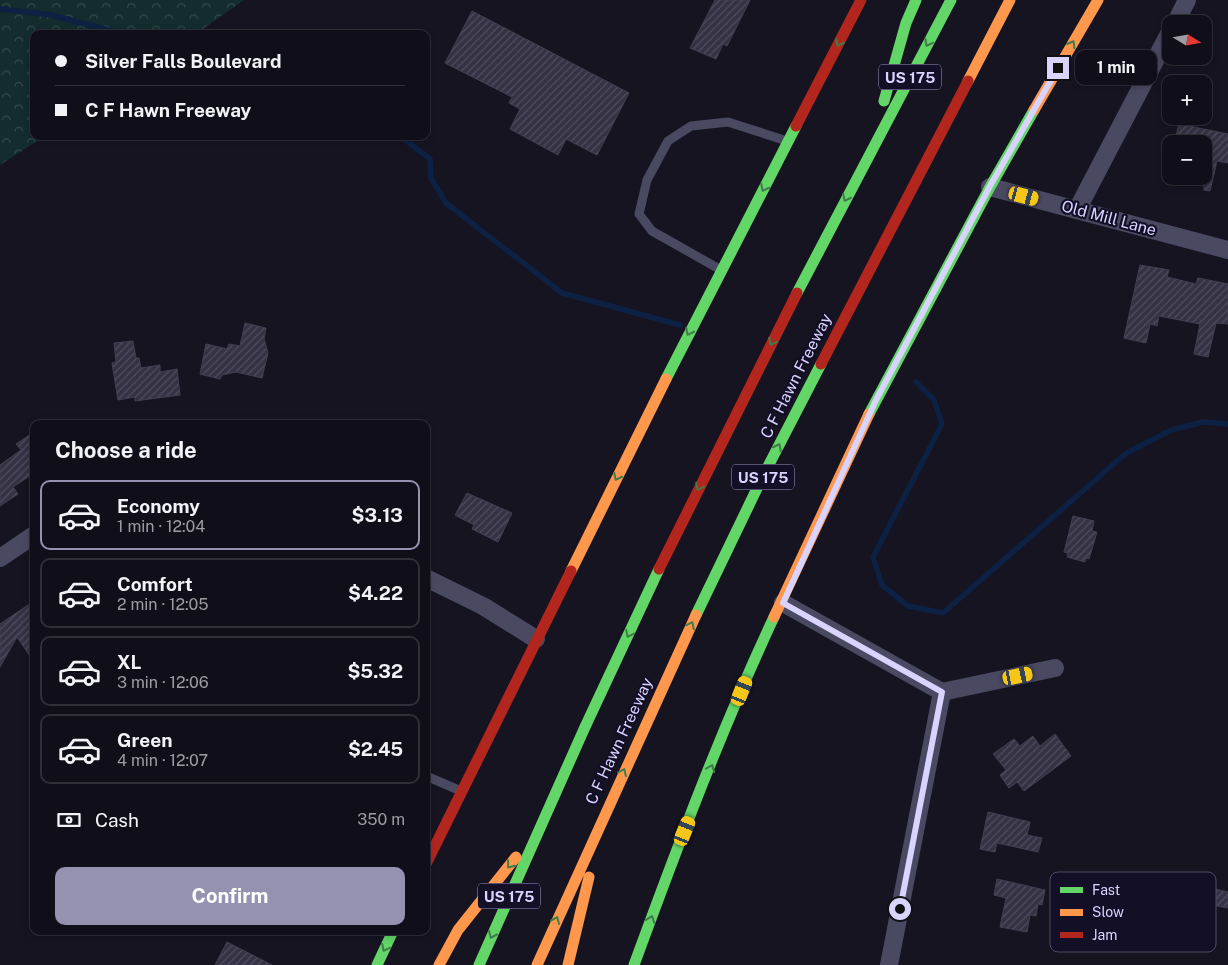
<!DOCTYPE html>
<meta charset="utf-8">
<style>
body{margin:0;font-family:"Public Sans",sans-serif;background:#191822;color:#f1f3f6;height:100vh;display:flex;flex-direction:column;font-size:19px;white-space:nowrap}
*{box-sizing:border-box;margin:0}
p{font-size:16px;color:#9c9ca2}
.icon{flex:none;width:28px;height:28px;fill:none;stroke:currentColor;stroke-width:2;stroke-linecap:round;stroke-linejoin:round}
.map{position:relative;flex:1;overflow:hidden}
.panel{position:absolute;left:30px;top:420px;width:400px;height:515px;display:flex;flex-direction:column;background:#100f19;border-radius:10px;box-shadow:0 2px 8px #0003,0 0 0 1px #302f38}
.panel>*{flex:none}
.hud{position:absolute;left:30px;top:30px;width:400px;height:110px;border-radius:10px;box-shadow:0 2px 8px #0003,0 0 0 1px #302f38;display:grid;align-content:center;height:110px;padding:0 25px;background:#100f19}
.needle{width:32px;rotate:101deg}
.buttons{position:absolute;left:1162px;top:15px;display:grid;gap:10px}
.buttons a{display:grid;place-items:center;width:50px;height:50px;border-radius:10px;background:#100f19;box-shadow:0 2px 8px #0003,0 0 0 1px #302f38;font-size:25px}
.end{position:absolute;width:22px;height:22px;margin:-11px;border:6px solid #d9d4ff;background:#111;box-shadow:0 0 0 2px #111}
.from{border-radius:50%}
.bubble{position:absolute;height:35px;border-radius:10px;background:#100f19;box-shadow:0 2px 8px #0003,0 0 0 1px #302f38;font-size:16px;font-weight:700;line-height:35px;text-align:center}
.car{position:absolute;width:15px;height:30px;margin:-15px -8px;border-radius:6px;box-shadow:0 0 4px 1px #0007;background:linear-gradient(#f5c518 24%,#345 0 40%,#f5c518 0 76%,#345 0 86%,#f5c518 0)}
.hud b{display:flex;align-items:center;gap:18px;height:48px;font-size:19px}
.hud b+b{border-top:1px solid #302f38}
.hud i{width:12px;height:12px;background:#f1f3f6}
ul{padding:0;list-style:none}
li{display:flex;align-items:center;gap:15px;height:70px;margin:0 10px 8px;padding:0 15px;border:2px solid #302f38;border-radius:10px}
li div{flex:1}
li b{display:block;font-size:19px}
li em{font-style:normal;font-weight:700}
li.current{border-color:#9591b1}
li>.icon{width:45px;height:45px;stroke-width:1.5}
h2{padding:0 25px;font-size:22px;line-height:60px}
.pay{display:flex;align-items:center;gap:12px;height:55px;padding:0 25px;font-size:19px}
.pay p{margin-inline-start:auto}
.primary-button{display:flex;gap:10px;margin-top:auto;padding:10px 25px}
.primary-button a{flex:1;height:58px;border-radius:10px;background:#9591b1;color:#fff;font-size:20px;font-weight:700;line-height:58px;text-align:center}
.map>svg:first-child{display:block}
.forest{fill:url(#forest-crowns)}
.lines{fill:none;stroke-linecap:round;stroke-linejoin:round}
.stream{stroke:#0d2144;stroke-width:5.5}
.building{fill:url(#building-hatch);stroke:#433f54}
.lane{stroke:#4a4962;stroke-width:9}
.street{stroke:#4a4962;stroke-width:18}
.fast{stroke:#63d668;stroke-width:11}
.slow{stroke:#ff974d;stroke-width:11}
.jam{stroke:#b3261e;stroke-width:11}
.oneway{stroke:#3f7c4a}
.route{stroke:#d9d4ff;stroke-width:6}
.labels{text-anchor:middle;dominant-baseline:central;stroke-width:4.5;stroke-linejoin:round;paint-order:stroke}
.shield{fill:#130f26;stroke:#9e99be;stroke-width:1}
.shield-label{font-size:15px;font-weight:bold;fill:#d9d4ff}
.street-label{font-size:16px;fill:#d9d4ff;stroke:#130f26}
.key{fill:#130f26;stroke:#4e4a67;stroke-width:1}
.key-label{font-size:14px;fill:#d9d4ff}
</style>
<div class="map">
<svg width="1228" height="965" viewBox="0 0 1228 965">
<defs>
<pattern id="forest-crowns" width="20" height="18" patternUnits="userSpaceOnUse" patternTransform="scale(1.25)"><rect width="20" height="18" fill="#132c2d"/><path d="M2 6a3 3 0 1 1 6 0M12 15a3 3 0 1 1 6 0" fill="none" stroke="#354a4c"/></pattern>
<pattern id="building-hatch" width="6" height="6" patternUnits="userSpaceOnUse" patternTransform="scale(1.25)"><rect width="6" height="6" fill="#343243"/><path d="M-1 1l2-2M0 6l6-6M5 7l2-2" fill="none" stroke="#514f5f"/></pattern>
</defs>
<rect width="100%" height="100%" fill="#161421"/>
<path class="forest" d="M0,0H244L196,34H34V136H45L0,165Z"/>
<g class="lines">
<path class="stream" d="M0,9L51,15L123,34
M400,136L430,159L431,178L446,203L562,293L680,325
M916,382L934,400L942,424L873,557L882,585L908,606L943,613L1125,454L1171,430L1203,422L1228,424"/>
</g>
<path class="building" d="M715,0H750L727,46L723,44L716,59L690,48Z
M472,11L629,93L597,155L566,139L558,155L510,129L520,109L509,103L512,97L445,63Z
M1179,124L1228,134V163L1217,161L1210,191L1204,190V144H1174Z
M1140,265L1169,270L1167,277L1196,284L1198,278L1228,284V324L1216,323L1208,357L1194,354L1200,324L1159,316L1157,326L1150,324L1146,343L1124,338Z
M245,323L266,328L264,339L268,353L262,378L236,372L222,375L220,379L200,374L206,344L227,349L229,344L240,346Z
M133,341L136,358H139L141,368L160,365V372L177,369L180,395L135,401V397L118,400L112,363L116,362L114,343Z
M34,432V473L13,487L18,494L0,506V465L21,450L16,444Z
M467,493L512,513L498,542L472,529L474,525L455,515Z
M1073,516L1094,521L1092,531L1097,532L1089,559L1086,558L1085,562L1067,557L1068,553L1064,552Z
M34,601V662L17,637L0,667V624Z
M1055,734L1071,756L1024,791L1017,782L1009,788L1000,775L1006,770L993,754L1014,739L1020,746L1033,736L1040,746Z
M988,812L1030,822L1027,835L1042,838L1038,852L997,843L995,852L980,849Z
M997,879L1045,890L1042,905L1038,904L1036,916L1030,915L1027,932L1000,927L1006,898L994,895Z
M1215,889L1228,892V908L1212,905Z
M227,942L272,965H215Z"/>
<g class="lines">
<path class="lane" d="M721,270L652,231L639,214L647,180L668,141L691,126L728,122L787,141
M426,776L461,791"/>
<path class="street" d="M1175,24L1187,0
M990,187L1228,250
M1077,210L1171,30
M0,558L34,535
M426,578L483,606L536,639
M783,603L942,692L1055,668
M889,965L942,692"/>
<path class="fast" d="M884,101L906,23L916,0
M797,293L951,0
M666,379L796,126
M869,414L990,187L1034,110
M696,615L763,476L821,364
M377,965L393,931
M479,965L585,727L659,569
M634,965C677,848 721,730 774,617"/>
<path class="slow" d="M968,81L1010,0
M1034,110L1098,0
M571,571L666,379
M774,617L869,414
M439,965L458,930L516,857
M537,965L696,615
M568,965L589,877"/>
<path class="jam" d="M796,126L861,0
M821,364L968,81
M659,569L797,293
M426,864L571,571"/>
</g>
<defs><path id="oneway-chevron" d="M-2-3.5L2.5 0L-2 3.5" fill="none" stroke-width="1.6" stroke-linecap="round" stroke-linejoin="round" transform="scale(1.25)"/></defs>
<g class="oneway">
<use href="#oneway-chevron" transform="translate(839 43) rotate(117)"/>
<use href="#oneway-chevron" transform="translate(928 43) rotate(118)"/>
<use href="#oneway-chevron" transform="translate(1072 44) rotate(-60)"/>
<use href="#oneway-chevron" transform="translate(764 188) rotate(117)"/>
<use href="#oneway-chevron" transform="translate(846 198) rotate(117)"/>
<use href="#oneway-chevron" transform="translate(689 332) rotate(117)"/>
<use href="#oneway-chevron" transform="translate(772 342) rotate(117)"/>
<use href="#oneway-chevron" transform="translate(778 447) rotate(-63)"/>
<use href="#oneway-chevron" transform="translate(617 477) rotate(117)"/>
<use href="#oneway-chevron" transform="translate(699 487) rotate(116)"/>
<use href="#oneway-chevron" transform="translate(691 625) rotate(-64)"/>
<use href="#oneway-chevron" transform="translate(629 634) rotate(115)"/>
<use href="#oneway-chevron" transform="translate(711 768) rotate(-68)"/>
<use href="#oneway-chevron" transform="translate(623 772) rotate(-65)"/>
<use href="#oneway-chevron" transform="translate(510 865) rotate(128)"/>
<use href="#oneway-chevron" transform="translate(651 919) rotate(-70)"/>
<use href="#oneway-chevron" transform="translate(556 920) rotate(-66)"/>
<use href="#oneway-chevron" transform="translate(492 935) rotate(114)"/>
<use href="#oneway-chevron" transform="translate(385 948) rotate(116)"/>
</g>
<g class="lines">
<path class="route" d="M900,909L942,692L783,603L876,400L990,186L1058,68"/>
</g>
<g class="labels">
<g class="shield">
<rect x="879" y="64.5" width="62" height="25" rx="4"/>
<rect x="732" y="464.5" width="62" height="25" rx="4"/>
<rect x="478" y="883.5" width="62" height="25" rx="4"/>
</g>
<g class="shield-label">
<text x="910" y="77">US 175</text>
<text x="763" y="477">US 175</text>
<text x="509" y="896">US 175</text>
</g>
<g class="street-label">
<text transform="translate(1109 218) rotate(15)">Old Mill Lane</text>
<text transform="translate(796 376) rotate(-63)">C F Hawn Freeway</text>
<text transform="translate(619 741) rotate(-65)">C F Hawn Freeway</text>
</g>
</g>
<rect x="1050" y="872" width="166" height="80" rx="8" class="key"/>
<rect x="1060" y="887" width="23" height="6" fill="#63d668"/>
<rect x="1060" y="909" width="23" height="7" fill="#ff974d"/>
<rect x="1060" y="932" width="23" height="6" fill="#b3261e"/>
<g class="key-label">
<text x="1092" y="895">Fast</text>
<text x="1092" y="917">Slow</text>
<text x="1092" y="940">Jam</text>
</g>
</svg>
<div class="buttons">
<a><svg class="needle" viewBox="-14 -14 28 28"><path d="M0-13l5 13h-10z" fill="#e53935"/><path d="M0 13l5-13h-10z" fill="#9c9ca2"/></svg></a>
<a>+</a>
<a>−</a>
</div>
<i class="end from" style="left:900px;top:909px"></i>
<i class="end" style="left:1058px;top:68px"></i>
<div class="bubble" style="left:1075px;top:50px;width:82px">1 min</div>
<i class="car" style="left:1024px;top:196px;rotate:105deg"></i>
<i class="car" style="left:1018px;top:676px;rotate:78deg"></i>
<i class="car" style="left:742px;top:691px;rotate:22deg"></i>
<i class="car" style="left:685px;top:831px;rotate:22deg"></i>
<div class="hud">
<b><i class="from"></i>Silver Falls Boulevard</b>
<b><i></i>C F Hawn Freeway</b>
</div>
<section class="panel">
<h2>Choose a ride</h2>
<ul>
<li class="current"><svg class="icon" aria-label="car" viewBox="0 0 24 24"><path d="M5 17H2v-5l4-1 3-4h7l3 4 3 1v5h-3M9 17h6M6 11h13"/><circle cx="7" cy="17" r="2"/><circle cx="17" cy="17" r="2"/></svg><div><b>Economy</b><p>1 min · 12:04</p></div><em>$3.13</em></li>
<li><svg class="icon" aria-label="car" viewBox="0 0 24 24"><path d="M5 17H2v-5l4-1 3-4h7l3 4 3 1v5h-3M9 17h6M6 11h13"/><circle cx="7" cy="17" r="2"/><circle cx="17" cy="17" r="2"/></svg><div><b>Comfort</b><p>2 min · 12:05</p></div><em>$4.22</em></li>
<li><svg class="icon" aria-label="car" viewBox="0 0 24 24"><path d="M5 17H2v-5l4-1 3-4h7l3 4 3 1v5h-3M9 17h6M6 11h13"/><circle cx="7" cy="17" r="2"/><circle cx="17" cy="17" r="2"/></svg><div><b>XL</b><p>3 min · 12:06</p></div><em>$5.32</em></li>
<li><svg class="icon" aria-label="car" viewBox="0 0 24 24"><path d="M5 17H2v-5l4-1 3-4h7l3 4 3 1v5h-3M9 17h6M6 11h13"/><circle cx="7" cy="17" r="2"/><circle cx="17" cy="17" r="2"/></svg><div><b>Green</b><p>4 min · 12:07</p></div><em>$2.45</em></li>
</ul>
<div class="pay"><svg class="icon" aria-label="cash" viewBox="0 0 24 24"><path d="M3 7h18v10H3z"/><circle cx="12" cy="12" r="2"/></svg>Cash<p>350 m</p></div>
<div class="primary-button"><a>Confirm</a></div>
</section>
</div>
